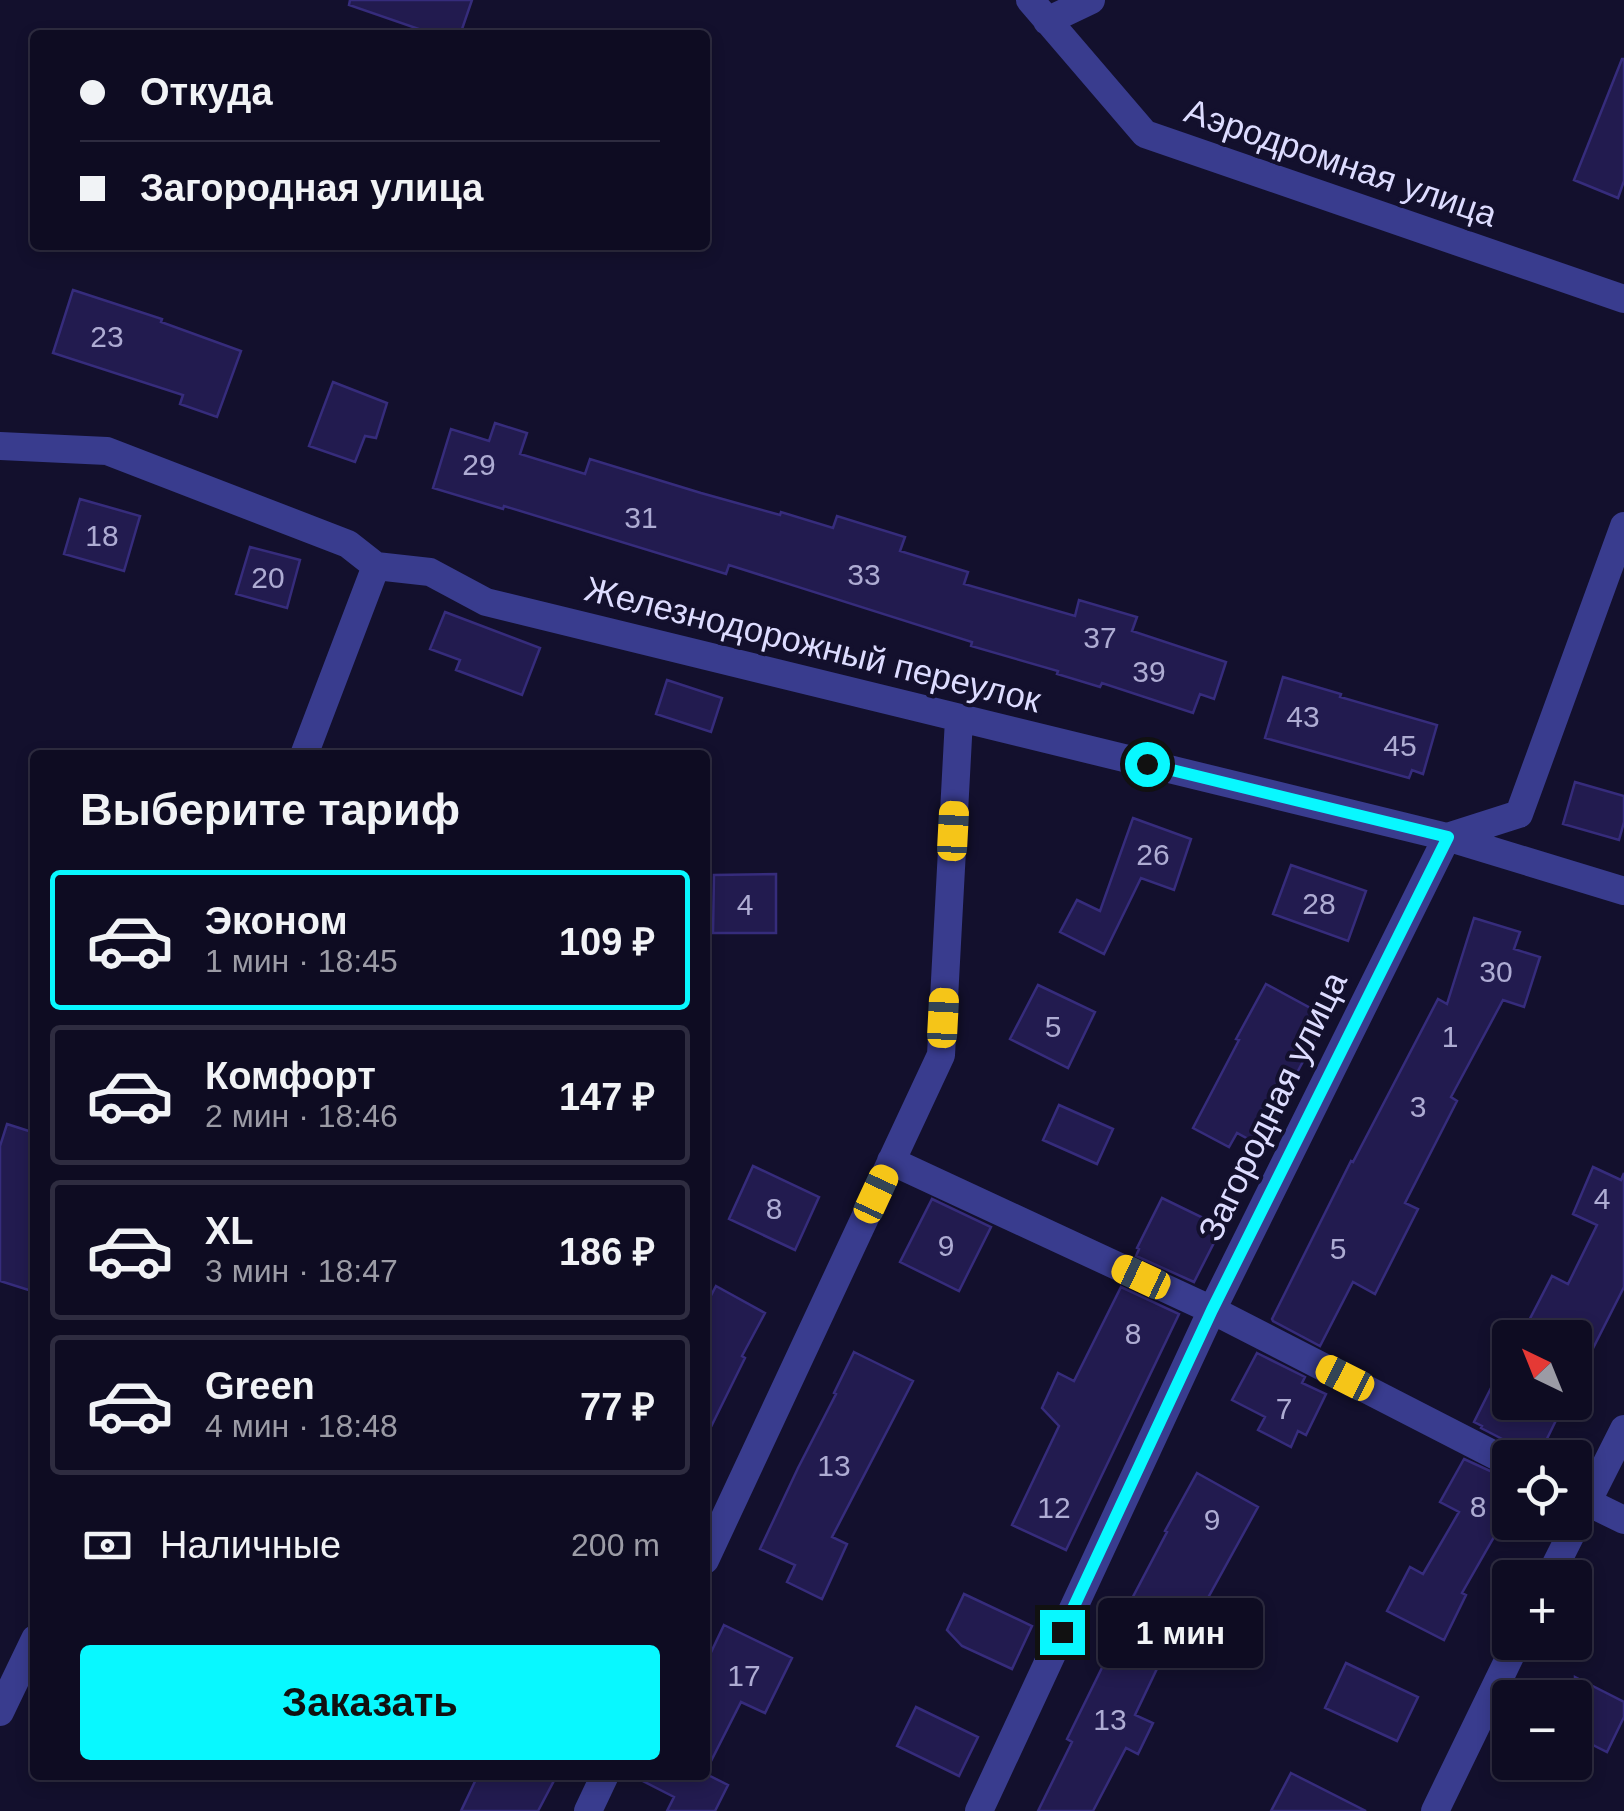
<!DOCTYPE html>
<html lang="ru">
<meta charset="utf-8">
<style>
body{margin:0;font-family:Helvetica,sans-serif;background:#1c1a2f;color:#f1f3f6;height:100vh;display:flex;flex-direction:column;font-size:38px;white-space:nowrap}
*{box-sizing:border-box;margin:0}
p{font-size:32px;color:#9b9ba5}
.icon{flex:none;width:55px;height:55px;fill:none;stroke:currentColor;stroke-width:2;stroke-linecap:round;stroke-linejoin:round}
.map{position:relative;flex:1;overflow:hidden}
.details{position:absolute;left:30px;top:750px;width:680px;height:1030px;display:flex;flex-direction:column;background:#0e0c22;border-radius:10px;box-shadow:0 5px 15px #0003,0 0 0 2px #2e2c40}
.details>*{flex:none}
.banner{position:absolute;left:30px;top:30px;width:680px;height:220px;border-radius:10px;box-shadow:0 5px 15px #0003,0 0 0 2px #2e2c40;display:grid;align-content:center;height:220px;padding:0 50px;background:#0e0c22}
.needle{width:65px;rotate:317deg}
.fabs{position:absolute;left:1492px;top:1320px;display:grid;gap:20px}
.fabs a{display:grid;place-items:center;width:100px;height:100px;border-radius:10px;background:#0e0c22;box-shadow:0 5px 15px #0003,0 0 0 2px #2e2c40;font-size:50px}
.end{position:absolute;width:45px;height:45px;margin:-22px;border:12px solid #08f8ff;background:#111;box-shadow:0 0 0 5px #111}
.from{border-radius:50%}
.bubble{position:absolute;height:70px;border-radius:10px;background:#0e0c22;box-shadow:0 5px 15px #0003,0 0 0 2px #2e2c40;font-size:32px;font-weight:800;line-height:70px;text-align:center}
.car{position:absolute;width:30px;height:60px;margin:-30px -15px;border-radius:12px;box-shadow:0 0 8px 2px #0007;background:linear-gradient(#f5c518 24%,#345 0 40%,#f5c518 0 76%,#345 0 86%,#f5c518 0)}
.banner b{display:flex;align-items:center;gap:35px;height:95px;font-size:38px}
.banner b+b{border-top:2px solid #2e2c40}
.banner i{width:25px;height:25px;background:#f1f3f6}
ul{padding:0;list-style:none}
li{display:flex;align-items:center;gap:30px;height:140px;margin:0 20px 15px;padding:0 30px;border:5px solid #2e2c40;border-radius:10px}
li div{flex:1}
li b{display:block;font-size:38px}
li em{font-style:normal;font-weight:800}
li.active{border-color:#08f8ff}
li>.icon{width:90px;height:90px;stroke-width:1.5}
h2{padding:0 50px;font-size:45px;line-height:120px}
.pay{display:flex;align-items:center;gap:25px;height:110px;padding:0 50px;font-size:38px}
.pay p{margin-inline-start:auto}
.action{display:flex;gap:20px;margin-top:auto;padding:20px 50px}
.action a{flex:1;height:115px;border-radius:10px;background:#08f8ff;color:#111;font-size:40px;font-weight:800;line-height:115px;text-align:center}
.map>svg:first-child{display:block}
.building{fill:#221b4f;stroke:#362c7c;stroke-width:2.5}
.lines{fill:none;stroke-linecap:round;stroke-linejoin:round}
.minor{stroke:#393c8e;stroke-width:28}
.route{stroke:#08f8ff;stroke-width:12}
.labels{text-anchor:middle;dominant-baseline:central;stroke-width:8;stroke-linejoin:round;paint-order:stroke}
.number-label{font-size:30px;fill:#aeacd3}
.street-label{font-size:35px;fill:#dddcff;stroke:#13102d}
</style>
<div class="map">
<svg width="1624" height="1811" viewBox="0 0 1624 1811">
<rect width="100%" height="100%" fill="#13102d"/>
<path class="building" d="M350,0H472L460,35H436L349,5Z
M1622,59H1624V181L1618,198L1574,180Z
M73,290L162,319L161,322L241,351L217,417L180,404L183,395L53,353Z
M333,382L387,403L376,438L365,436L355,462L309,446Z
M495,423L527,433L520,454L585,474L590,459L701,493L780,515L781,512L833,528L837,516L905,537L900,551L968,572L964,584L1075,616L1079,600L1137,617L1132,631L1226,662L1214,699L1200,694L1193,713L1102,683L1100,687L1057,674L1058,671L971,646L972,642L729,565L726,574L504,506L503,509L433,488L451,429L489,441Z
M80,499L140,516L124,571L64,554Z
M250,547L300,560L287,608L236,594Z
M445,612L540,648L522,695L456,670L460,660L430,649Z
M1283,677L1341,694L1340,697L1437,725L1423,774L1412,770L1409,778L1265,738Z
M667,680L722,698L711,732L656,714Z
M1575,782L1624,796V822L1619,840L1563,824Z
M1133,818L1191,839L1174,890L1141,878L1104,954L1060,932L1077,900L1100,911Z
M1291,865L1366,891L1348,941L1273,914Z
M776,874V933H713L714,875Z
M1474,918L1520,932L1514,949L1540,957L1524,1007L1503,1000L1451,1097L1457,1101L1405,1203L1418,1209L1375,1294L1353,1282L1320,1346L1273,1321L1272,1319L1351,1161L1353,1162L1438,999L1447,1004Z
M1266,984L1327,1017L1279,1106L1284,1108L1263,1147L1237,1133L1229,1147L1193,1128L1239,1040L1236,1039Z
M1038,985L1095,1012L1068,1068L1010,1039Z
M1059,1105L1113,1129L1097,1164L1043,1140Z
M7,1124L35,1133V1292L0,1281V1146Z
M753,1166L819,1197L795,1250L729,1219Z
M1593,1167L1621,1180L1624,1173V1287L1575,1384V1338H1520L1552,1276L1568,1284L1597,1225L1573,1214Z
M1162,1198L1222,1227L1194,1282L1136,1256L1139,1249L1137,1248Z
M932,1199L991,1227L959,1291L900,1262Z
M716,1286L765,1313L742,1356L745,1358L705,1439V1307Z
M1121,1287L1179,1314L1066,1550L1012,1525L1059,1426L1042,1408L1058,1373L1074,1381Z
M1510,1350V1402H1565L1539,1455L1510,1440V1443L1481,1428L1482,1426L1474,1422Z
M854,1352L913,1381L832,1537L847,1544L822,1599L787,1582L795,1565L760,1549L798,1468L836,1394L834,1393Z
M1257,1353L1305,1377L1302,1383L1326,1394L1306,1435L1298,1431L1291,1447L1258,1430L1265,1417L1232,1400Z
M1464,1459L1510,1480V1509L1462,1593L1466,1595L1444,1640L1387,1611L1410,1567L1423,1574L1459,1512L1440,1502Z
M1197,1473L1258,1507L1203,1607L1216,1613L1188,1667L1164,1654L1135,1715L1153,1723L1138,1754L1126,1748L1093,1811H1038L1072,1742L1067,1739L1120,1631L1116,1629L1167,1532L1165,1531Z
M964,1594L1032,1626L1012,1669L962,1646L947,1630Z
M724,1625L792,1658L765,1713L741,1702L705,1773V1665Z
M1346,1663L1418,1697L1397,1741L1325,1708Z
M1575,1677L1624,1702V1717L1607,1752L1575,1736Z
M916,1707L978,1737L959,1776L897,1746Z
M1291,1773L1366,1811H1271Z
M478,1775H557L538,1811H461Z
M631,1775H708L728,1785L715,1811H667L674,1797Z"/>
<g class="lines">
<path class="minor" d="M1030,0L1145,134L1624,299
M1047,21L1091,0
M0,446L107,451L348,544L376,566L430,572L486,602L1447,837L1624,891
M304,755L376,566
M891,1161L1212,1310L1510,1463
M1575,1496L1624,1520
M705,1560L941,1055L959,719
M1549,1578L1624,1429
M0,1712L35,1639
M588,1811L605,1775
M979,1811L1212,1310L1447,837L1519,814L1624,526
M1435,1811L1517,1642"/>
</g>
<g class="lines">
<path class="route" d="M1062,1632L1212,1310L1448,837L1147,764"/>
</g>
<g class="labels">
<g class="number-label">
<text x="107" y="336">23</text>
<text x="479" y="464">29</text>
<text x="641" y="517">31</text>
<text x="102" y="535">18</text>
<text x="864" y="574">33</text>
<text x="268" y="577">20</text>
<text x="1100" y="637">37</text>
<text x="1149" y="671">39</text>
<text x="1303" y="716">43</text>
<text x="1400" y="745">45</text>
<text x="1153" y="854">26</text>
<text x="1319" y="903">28</text>
<text x="745" y="904">4</text>
<text x="1496" y="971">30</text>
<text x="1053" y="1026">5</text>
<text x="1450" y="1036">1</text>
<text x="1418" y="1106">3</text>
<text x="1602" y="1198">4</text>
<text x="774" y="1208">8</text>
<text x="946" y="1245">9</text>
<text x="1338" y="1248">5</text>
<text x="1133" y="1333">8</text>
<text x="1284" y="1408">7</text>
<text x="834" y="1465">13</text>
<text x="1478" y="1506">8</text>
<text x="1054" y="1507">12</text>
<text x="1212" y="1519">9</text>
<text x="744" y="1675">17</text>
<text x="1110" y="1719">13</text>
</g>
<g class="street-label">
<text transform="translate(1341 162) rotate(19)">Аэродромная улица</text>
<text transform="translate(813 644) rotate(14)">Железнодорожный переулок</text>
<text transform="translate(1272 1106) rotate(-64)">Загородная улица</text>
</g>
</g>
</svg>
<div class="fabs">
<a><svg class="needle" viewBox="-14 -14 28 28"><path d="M0-13l5 13h-10z" fill="#e53935"/><path d="M0 13l5-13h-10z" fill="#9b9ba5"/></svg></a>
<a><svg class="icon" aria-label="locate" viewBox="0 0 24 24"><circle cx="12" cy="12" r="6"/><path d="M12 2v4M12 18v4M2 12h4M18 12h4"/></svg></a>
<a>+</a>
<a>−</a>
</div>
<i class="end from" style="left:1147px;top:764px"></i>
<i class="end" style="left:1062px;top:1632px"></i>
<div class="bubble" style="left:1098px;top:1598px;width:165px">1 мин</div>
<i class="car" style="left:953px;top:831px;rotate:3deg"></i>
<i class="car" style="left:943px;top:1018px;rotate:3deg"></i>
<i class="car" style="left:876px;top:1194px;rotate:25deg"></i>
<i class="car" style="left:1141px;top:1277px;rotate:295deg"></i>
<i class="car" style="left:1345px;top:1378px;rotate:297deg"></i>
<div class="banner">
<b><i class="from"></i>Откуда</b>
<b><i></i>Загородная улица</b>
</div>
<section class="details">
<h2>Выберите тариф</h2>
<ul>
<li class="active"><svg class="icon" aria-label="car" viewBox="0 0 24 24"><path d="M5 17H2v-5l4-1 3-4h7l3 4 3 1v5h-3M9 17h6M6 11h13"/><circle cx="7" cy="17" r="2"/><circle cx="17" cy="17" r="2"/></svg><div><b>Эконом</b><p>1 мин · 18:45</p></div><em>109 ₽</em></li>
<li><svg class="icon" aria-label="car" viewBox="0 0 24 24"><path d="M5 17H2v-5l4-1 3-4h7l3 4 3 1v5h-3M9 17h6M6 11h13"/><circle cx="7" cy="17" r="2"/><circle cx="17" cy="17" r="2"/></svg><div><b>Комфорт</b><p>2 мин · 18:46</p></div><em>147 ₽</em></li>
<li><svg class="icon" aria-label="car" viewBox="0 0 24 24"><path d="M5 17H2v-5l4-1 3-4h7l3 4 3 1v5h-3M9 17h6M6 11h13"/><circle cx="7" cy="17" r="2"/><circle cx="17" cy="17" r="2"/></svg><div><b>XL</b><p>3 мин · 18:47</p></div><em>186 ₽</em></li>
<li><svg class="icon" aria-label="car" viewBox="0 0 24 24"><path d="M5 17H2v-5l4-1 3-4h7l3 4 3 1v5h-3M9 17h6M6 11h13"/><circle cx="7" cy="17" r="2"/><circle cx="17" cy="17" r="2"/></svg><div><b>Green</b><p>4 мин · 18:48</p></div><em>77 ₽</em></li>
</ul>
<div class="pay"><svg class="icon" aria-label="cash" viewBox="0 0 24 24"><path d="M3 7h18v10H3z"/><circle cx="12" cy="12" r="2"/></svg>Наличные<p>200 m</p></div>
<div class="action"><a>Заказать</a></div>
</section>
</div>
